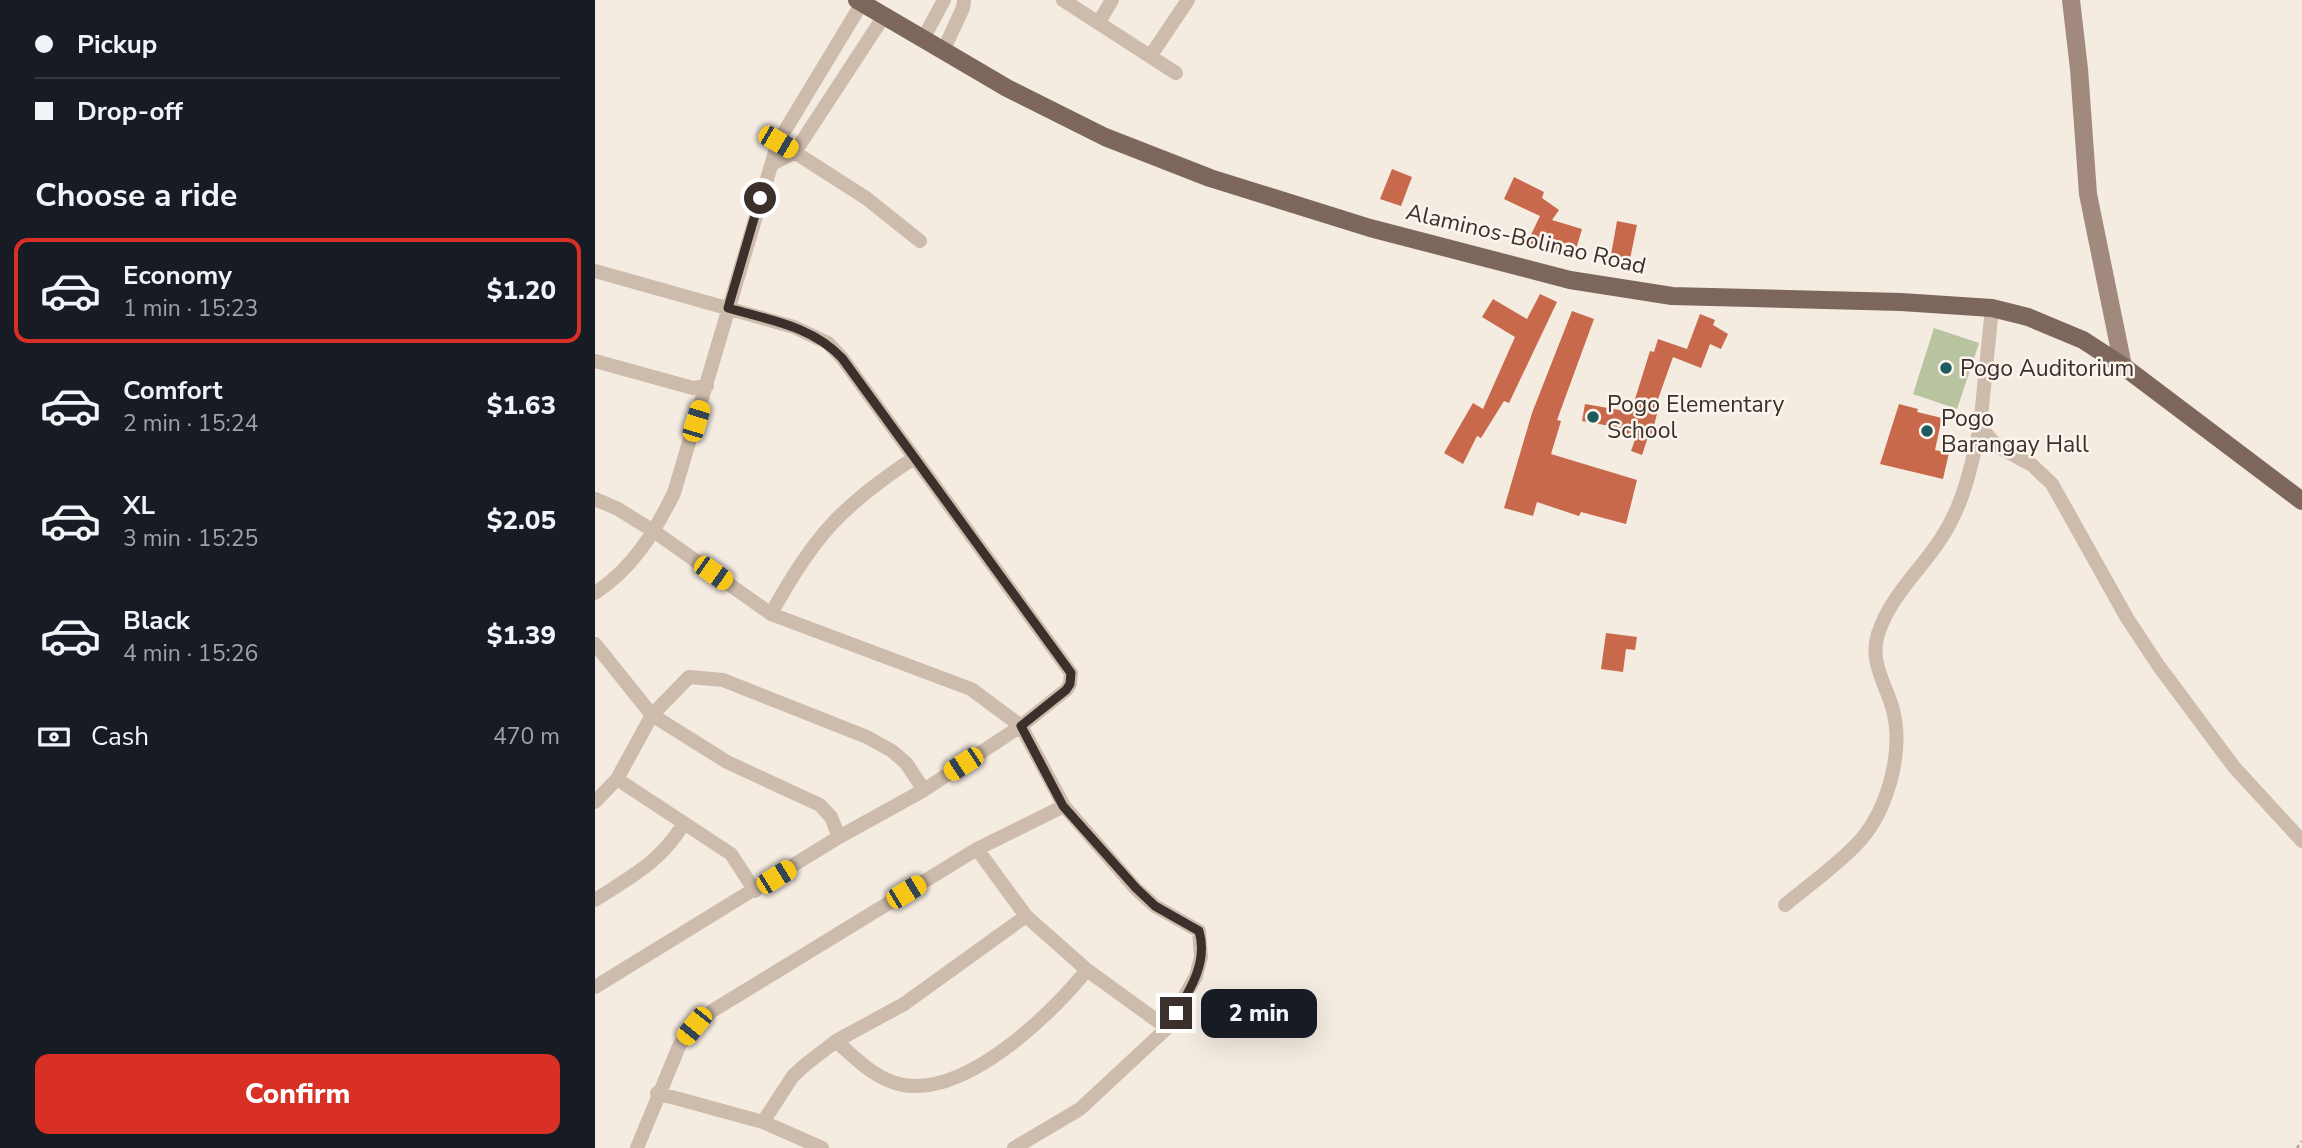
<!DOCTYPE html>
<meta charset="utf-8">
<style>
body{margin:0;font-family:"Nunito Sans",sans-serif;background:#242831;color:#f1f3f6;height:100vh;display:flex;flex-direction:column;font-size:26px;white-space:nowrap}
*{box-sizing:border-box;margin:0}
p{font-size:23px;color:#9ea1a6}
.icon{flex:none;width:38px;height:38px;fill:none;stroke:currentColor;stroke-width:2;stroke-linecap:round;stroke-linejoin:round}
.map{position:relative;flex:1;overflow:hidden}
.side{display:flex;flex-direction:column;background:#171b24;width:595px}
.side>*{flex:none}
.top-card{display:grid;align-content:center;height:154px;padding:0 35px;background:#171b24}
.end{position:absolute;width:32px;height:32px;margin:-16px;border:9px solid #3b302b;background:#fff;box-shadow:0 0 0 4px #fff}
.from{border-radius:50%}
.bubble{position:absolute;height:49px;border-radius:14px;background:#171b24;box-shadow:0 7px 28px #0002;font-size:23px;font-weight:800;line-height:49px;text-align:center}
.car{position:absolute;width:21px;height:42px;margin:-21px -10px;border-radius:9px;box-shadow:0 0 5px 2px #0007;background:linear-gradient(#f5c518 24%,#345 0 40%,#f5c518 0 76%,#345 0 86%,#f5c518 0)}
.top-card b{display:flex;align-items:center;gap:24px;height:66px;font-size:26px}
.top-card b+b{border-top:2px solid #363941}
.top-card i{width:18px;height:18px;background:#f1f3f6}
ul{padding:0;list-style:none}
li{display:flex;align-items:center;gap:21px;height:105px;margin:0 14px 10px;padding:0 21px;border:4px solid transparent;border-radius:14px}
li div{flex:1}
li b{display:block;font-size:26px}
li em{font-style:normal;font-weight:800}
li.on{border-color:#d93025}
li>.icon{width:63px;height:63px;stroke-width:1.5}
h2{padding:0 35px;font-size:32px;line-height:84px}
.pay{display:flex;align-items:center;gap:18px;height:77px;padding:0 35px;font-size:26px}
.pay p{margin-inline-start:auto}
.cta{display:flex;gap:14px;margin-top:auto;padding:14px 35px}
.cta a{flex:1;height:80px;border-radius:14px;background:#d93025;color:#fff;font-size:28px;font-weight:800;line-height:80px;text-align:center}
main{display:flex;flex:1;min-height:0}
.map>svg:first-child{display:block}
.green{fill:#b8c4a0}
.building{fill:#c8694b}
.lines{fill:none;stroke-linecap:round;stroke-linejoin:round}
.path{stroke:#b9a596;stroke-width:2.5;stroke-dasharray:3.5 3.5;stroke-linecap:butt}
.street{stroke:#cdbbac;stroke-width:14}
.secondary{stroke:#a18a7d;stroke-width:18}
.primary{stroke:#7d675c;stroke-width:18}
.route{stroke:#3b302b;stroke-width:9}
.poi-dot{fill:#1f5a5e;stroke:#fbf5ee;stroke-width:2.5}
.labels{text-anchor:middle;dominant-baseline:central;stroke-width:5;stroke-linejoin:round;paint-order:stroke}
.street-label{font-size:23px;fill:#3b302b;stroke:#fbf5ee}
.poi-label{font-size:23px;fill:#3b302b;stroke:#fbf5ee;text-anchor:start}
</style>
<main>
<section class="side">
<div class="top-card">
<b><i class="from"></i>Pickup</b>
<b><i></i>Drop-off</b>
</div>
<h2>Choose a ride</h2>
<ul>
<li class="on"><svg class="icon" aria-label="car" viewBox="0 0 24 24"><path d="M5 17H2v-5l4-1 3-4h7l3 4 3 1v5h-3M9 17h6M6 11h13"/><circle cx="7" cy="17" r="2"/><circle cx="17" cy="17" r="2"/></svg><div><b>Economy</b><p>1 min · 15:23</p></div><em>$1.20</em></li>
<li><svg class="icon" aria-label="car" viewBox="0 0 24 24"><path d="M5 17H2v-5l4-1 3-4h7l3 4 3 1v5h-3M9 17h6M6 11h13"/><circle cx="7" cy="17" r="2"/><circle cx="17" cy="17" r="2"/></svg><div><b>Comfort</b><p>2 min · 15:24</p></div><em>$1.63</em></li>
<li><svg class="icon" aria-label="car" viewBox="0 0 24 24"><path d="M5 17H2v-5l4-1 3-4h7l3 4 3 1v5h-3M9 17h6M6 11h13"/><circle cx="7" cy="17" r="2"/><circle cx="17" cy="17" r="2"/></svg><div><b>XL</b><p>3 min · 15:25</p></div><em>$2.05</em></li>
<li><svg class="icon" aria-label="car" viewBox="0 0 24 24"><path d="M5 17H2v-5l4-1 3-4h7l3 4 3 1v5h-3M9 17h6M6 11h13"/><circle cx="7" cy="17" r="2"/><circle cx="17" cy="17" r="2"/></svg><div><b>Black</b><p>4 min · 15:26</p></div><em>$1.39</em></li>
</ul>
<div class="pay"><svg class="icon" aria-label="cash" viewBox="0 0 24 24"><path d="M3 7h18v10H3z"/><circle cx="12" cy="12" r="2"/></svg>Cash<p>470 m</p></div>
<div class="cta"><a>Confirm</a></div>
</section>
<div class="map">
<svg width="1707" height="1148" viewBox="0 0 1707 1148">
<rect width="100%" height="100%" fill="#f4ebe1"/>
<path class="green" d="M1339,328L1384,343L1362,409L1318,394Z"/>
<path class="building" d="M797,169L817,177L806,206L785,199Z
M919,177L949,192L947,198L964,210L957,220L987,229L979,256L940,245L937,249L931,245L945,216L909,199Z
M1022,221L1042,225L1035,259L1016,255Z
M945,294L962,302L914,403L909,401L886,438L882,436L868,464L849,453L878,403L888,409L920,337L887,317L898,299L932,319Z
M977,311L999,319L962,420L966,421L956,454L1042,480L1031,524L986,512L984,516L942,502L938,516L909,508L937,413Z
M1105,314L1120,320L1118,325L1133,334L1126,349L1115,344L1106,368L1078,357L1062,402L1065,403L1055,440H1052L1047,455L1036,451L1041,437L1031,434L1032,429L987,421L990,404L1036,412L1055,351L1059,352L1063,339L1092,349Z
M1304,404L1323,409L1322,412L1347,418L1340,450L1354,453L1348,479L1285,464Z
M1011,633L1042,637L1040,650L1031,649L1028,672L1006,669Z"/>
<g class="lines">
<path class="path" d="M1702,1148L1707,1141"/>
<path class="street" d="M468,0L581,73
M504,22L517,0
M328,39L349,0
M348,51L368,8L369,0
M556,55L593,0
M193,148L271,198L325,241
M179,163L200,152L289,16
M0,271L199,327L233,343L247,358L476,673L475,684L471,690L426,726L329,790L244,837L0,987
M1397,308L1385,427L1402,446L1437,465L1457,484L1532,618L1563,665L1639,767L1707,841
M0,361L98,388L112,386
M0,499L23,509L60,532L176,614L376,689L426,726L469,806L541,889L560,906L604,931L606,957L601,976L572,1028L485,1109L419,1148
M0,593C38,568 59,533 79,493L183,142L267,3
M176,614C218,537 246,506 319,458
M0,644L57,715L22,779L0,802
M22,779L136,854L160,891
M244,837L236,817L225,805L132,762L57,715L94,677L128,680L272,737L297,751L311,763L329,790
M382,849L431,916L492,970L572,1028
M0,900C37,876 64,863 88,825
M1190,905C1213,886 1238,868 1259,847C1292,815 1309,753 1298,710C1291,684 1274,662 1283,634C1295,596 1326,570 1347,537C1369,503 1376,467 1385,427
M241,1041C260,1058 281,1080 308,1085C372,1096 454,1016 492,970
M62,1093L168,1122L227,1148
M168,1122L198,1076L210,1065L241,1041L309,1004L431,916
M42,1148L85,1044L117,1011L382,849L469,806"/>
<path class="secondary" d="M1476,0L1484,69L1493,194L1528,366"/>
<path class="primary" d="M262,0L412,88L510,137L615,178L775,228L975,280L1077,296L1306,302L1397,308L1433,317L1488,340L1528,366L1707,501"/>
</g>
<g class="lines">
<path class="route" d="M165,198L133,308C174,320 217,326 247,358L476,673L475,684L471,690L426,726L468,806L541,888L560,906L604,931C613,961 596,989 581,1013"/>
</g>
<g class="poi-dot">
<circle cx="1351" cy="368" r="7"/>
<circle cx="998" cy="417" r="7"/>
<circle cx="1332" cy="431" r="7"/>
</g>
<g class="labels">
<g class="street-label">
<text transform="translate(931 239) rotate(13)">Alaminos-Bolinao Road</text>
</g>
<g class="poi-label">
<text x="1365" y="368">Pogo Auditorium</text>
<text x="1012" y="404">Pogo Elementary<tspan x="1012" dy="26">School</tspan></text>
<text x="1346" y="418">Pogo<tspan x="1346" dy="26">Barangay Hall</tspan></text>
</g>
</g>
</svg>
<i class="end from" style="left:165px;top:198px"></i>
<i class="end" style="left:581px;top:1013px"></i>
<div class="bubble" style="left:606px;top:989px;width:116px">2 min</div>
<i class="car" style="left:183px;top:142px;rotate:120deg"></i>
<i class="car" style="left:101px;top:421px;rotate:17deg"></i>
<i class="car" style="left:118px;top:573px;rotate:125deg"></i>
<i class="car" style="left:368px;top:764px;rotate:237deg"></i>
<i class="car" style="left:181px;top:877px;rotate:58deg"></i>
<i class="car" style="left:311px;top:892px;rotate:59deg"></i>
<i class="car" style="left:99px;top:1026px;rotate:219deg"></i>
</div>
</main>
